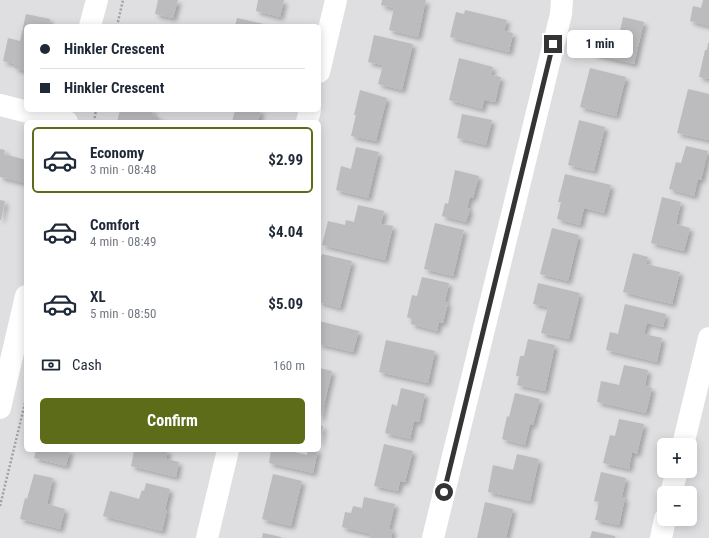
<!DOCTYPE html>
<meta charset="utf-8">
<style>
body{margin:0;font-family:"Roboto Condensed",sans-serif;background:#f6f6f7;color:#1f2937;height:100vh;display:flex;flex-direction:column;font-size:15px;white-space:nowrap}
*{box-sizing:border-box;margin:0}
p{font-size:13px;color:#747a83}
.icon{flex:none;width:22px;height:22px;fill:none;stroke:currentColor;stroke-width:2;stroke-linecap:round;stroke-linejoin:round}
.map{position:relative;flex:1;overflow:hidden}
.drawer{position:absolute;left:24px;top:120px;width:297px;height:332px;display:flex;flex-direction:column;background:#fff;border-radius:6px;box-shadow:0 2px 10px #0003}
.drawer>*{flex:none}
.hud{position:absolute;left:24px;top:24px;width:297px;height:88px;border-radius:6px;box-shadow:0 2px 10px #0003;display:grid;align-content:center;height:88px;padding:0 16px;background:#fff}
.controls{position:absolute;left:657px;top:438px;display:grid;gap:8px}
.controls a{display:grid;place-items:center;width:40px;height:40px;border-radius:6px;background:#fff;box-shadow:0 2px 10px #0003;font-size:20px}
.end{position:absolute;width:18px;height:18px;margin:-9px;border:5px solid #343435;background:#fff;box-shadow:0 0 0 2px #fff}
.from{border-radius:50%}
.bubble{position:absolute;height:28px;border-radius:6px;background:#fff;box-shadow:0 2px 10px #0003;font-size:13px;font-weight:700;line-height:28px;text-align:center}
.hud b{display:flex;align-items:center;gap:14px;height:38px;font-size:15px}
.hud b+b{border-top:1px solid #e0e1e3}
.hud i{width:10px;height:10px;background:#1f2937}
ul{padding:7px 0 0;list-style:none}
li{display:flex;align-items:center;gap:12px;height:66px;margin:0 8px 6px;padding:0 8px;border:2px solid transparent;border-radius:6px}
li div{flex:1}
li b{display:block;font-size:15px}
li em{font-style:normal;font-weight:700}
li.active{border-color:#5c6c18}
li>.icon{width:36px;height:36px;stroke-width:1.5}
.pay{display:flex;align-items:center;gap:10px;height:44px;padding:0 16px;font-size:15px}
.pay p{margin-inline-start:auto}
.button{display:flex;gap:8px;margin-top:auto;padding:8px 16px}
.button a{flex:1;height:46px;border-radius:6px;background:#5c6c18;color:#fff;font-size:16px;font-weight:700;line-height:46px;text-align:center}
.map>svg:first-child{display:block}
.building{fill:#bcbbbe;filter:url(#shadow)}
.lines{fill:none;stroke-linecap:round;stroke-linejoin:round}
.path{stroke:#a1a0a3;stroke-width:2.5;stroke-dasharray:2 2;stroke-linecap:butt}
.minor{stroke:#fff;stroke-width:22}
.route{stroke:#343435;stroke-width:5}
</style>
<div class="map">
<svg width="709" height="538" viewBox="0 0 709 538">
<defs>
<filter id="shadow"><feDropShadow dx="3.5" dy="3.5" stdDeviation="2" flood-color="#0004"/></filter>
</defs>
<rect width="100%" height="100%" fill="#dfdee1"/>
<path class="building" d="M158,0H178L173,18L155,14Z
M258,0H284L280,17L256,11Z
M382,0H426L418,37L389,30L394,8L381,5Z
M703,0H709V26L690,21L693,6L701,8Z
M465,10L507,20L504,31L513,33L509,52L450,37L456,12L464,14Z
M26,14L50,19L49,26H26V71L14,68L15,64L3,61L8,38L20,41Z
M623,17L644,22L634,64L593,54L598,32L619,37Z
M237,18L268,25V26H235Z
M374,35L413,44L402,90L378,84L383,65L368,62Z
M708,43H709V79L699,77L705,50H707Z
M459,58L493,67L491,75L501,77L495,102L484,100L482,109L449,100Z
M590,68L626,77L616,116L580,107Z
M688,89L709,94V140L677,133Z
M360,90L387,98L376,141L351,136L356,115H354Z
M120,110H153L152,115L159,117L157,122H117Z
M235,110H261L258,122H232Z
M462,114L492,120L486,145L457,138Z
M579,120L605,127L594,171L568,165Z
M686,146L708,151L701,180L698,179L694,196L669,189L676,162L681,163Z
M356,147L379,152L368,198L336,190L341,166L351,169Z
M0,149L5,150L4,154L26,160V183L0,177Z
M455,170L479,176L473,198L470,197L467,208L470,209L466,222L442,216L445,203L448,204Z
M565,174L611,185L604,213L584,208L580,225L557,219L561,202H558Z
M662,197L681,202L676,224L690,228L684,251L651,243Z
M0,200L5,201L1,220H0Z
M358,205L384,211L381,224L393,226L385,260L322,245L328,221L345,225L346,220L354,222Z
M435,223L464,230L453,276L424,269Z
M552,228L579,235L568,281L540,274Z
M633,253L648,257L646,264L680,272L672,304L623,292Z
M322,254L352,261L340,308L319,302V265Z
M422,277L449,283L445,302L448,303L443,323L439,322L437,331L411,324L412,319L407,317L412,295L417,296Z
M538,283L580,293L569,339L541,333L548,307L533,304Z
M625,304L666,314L663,327L647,323L644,334L662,338L657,362L606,350L610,332L618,334Z
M319,321L359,331L353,352L319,344Z
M528,339L555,345L545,391L517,385L519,376H516L520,356H524Z
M386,340L435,351L428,383L379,372Z
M624,365L648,370L645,386L652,388L646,413L597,402L601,381L619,385Z
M319,368L332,371L321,418L319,417Z
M401,388L425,394L419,422L414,421L410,439L385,433L392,404L397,406Z
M515,393L540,399L533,425L530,424L525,445L502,439L507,416L509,417Z
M619,419L644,424L637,454L632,452L629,469L603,463L610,435L615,436Z
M319,425L323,426L320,443H319Z
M384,444L413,451L405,482L400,481L398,491L374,486Z
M36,450H70L66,466L34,458Z
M130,450H168L166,459L179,462L176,477L131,466L134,452L129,451Z
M271,450H286L307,455L308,450H318L313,473L269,463Z
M517,454L539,459L530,501L488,492L493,465L513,470Z
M601,472L626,478L622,497L625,498L619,525L595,520L599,502L594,501Z
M34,474L53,478L47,504L65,509L60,529L20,519L25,498L27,499Z
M273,474L302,481L291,526L262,519Z
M146,483L170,489L165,510H167L162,531L103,516L110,491L139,499L142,490L144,491Z
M364,497L395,504L389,529L393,530L391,538H370L371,534L342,527L345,512L351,513L353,506L362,508Z
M485,502L513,509L506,538H477Z
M592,531L615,536V538H590Z
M263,533L281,537V538H262Z"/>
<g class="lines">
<path class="path" d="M117,26L123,0
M94,122L96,110
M0,506L26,399"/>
<path class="minor" d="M90,26L97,0
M319,72L336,0
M0,105L67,122
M307,122L310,110
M0,408L26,296
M683,445L709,338
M671,493L677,471
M207,538L228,450
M433,538L561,14L562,0
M661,538L665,519"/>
</g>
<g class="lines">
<path class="route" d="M444,492L553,44"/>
</g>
</svg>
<div class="controls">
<a>+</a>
<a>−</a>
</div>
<i class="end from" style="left:444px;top:492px"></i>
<i class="end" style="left:553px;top:44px"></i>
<div class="bubble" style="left:567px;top:30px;width:66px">1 min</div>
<div class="hud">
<b><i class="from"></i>Hinkler Crescent</b>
<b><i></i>Hinkler Crescent</b>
</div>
<section class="drawer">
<ul>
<li class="active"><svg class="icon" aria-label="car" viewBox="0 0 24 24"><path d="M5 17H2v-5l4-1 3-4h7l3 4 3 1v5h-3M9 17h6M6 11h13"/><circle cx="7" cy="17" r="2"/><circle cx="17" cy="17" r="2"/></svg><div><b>Economy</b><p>3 min · 08:48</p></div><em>$2.99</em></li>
<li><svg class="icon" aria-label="car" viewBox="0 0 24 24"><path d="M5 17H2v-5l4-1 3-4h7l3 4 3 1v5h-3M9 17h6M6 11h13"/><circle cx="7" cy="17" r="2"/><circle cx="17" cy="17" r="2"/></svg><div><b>Comfort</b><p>4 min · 08:49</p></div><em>$4.04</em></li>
<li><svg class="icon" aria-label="car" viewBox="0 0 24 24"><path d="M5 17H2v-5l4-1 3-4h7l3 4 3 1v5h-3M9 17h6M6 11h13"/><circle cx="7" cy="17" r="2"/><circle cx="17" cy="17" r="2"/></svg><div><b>XL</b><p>5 min · 08:50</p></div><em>$5.09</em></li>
</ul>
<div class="pay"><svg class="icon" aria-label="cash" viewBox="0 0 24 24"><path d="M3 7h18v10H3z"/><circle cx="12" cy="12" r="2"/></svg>Cash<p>160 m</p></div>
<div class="button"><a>Confirm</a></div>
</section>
</div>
